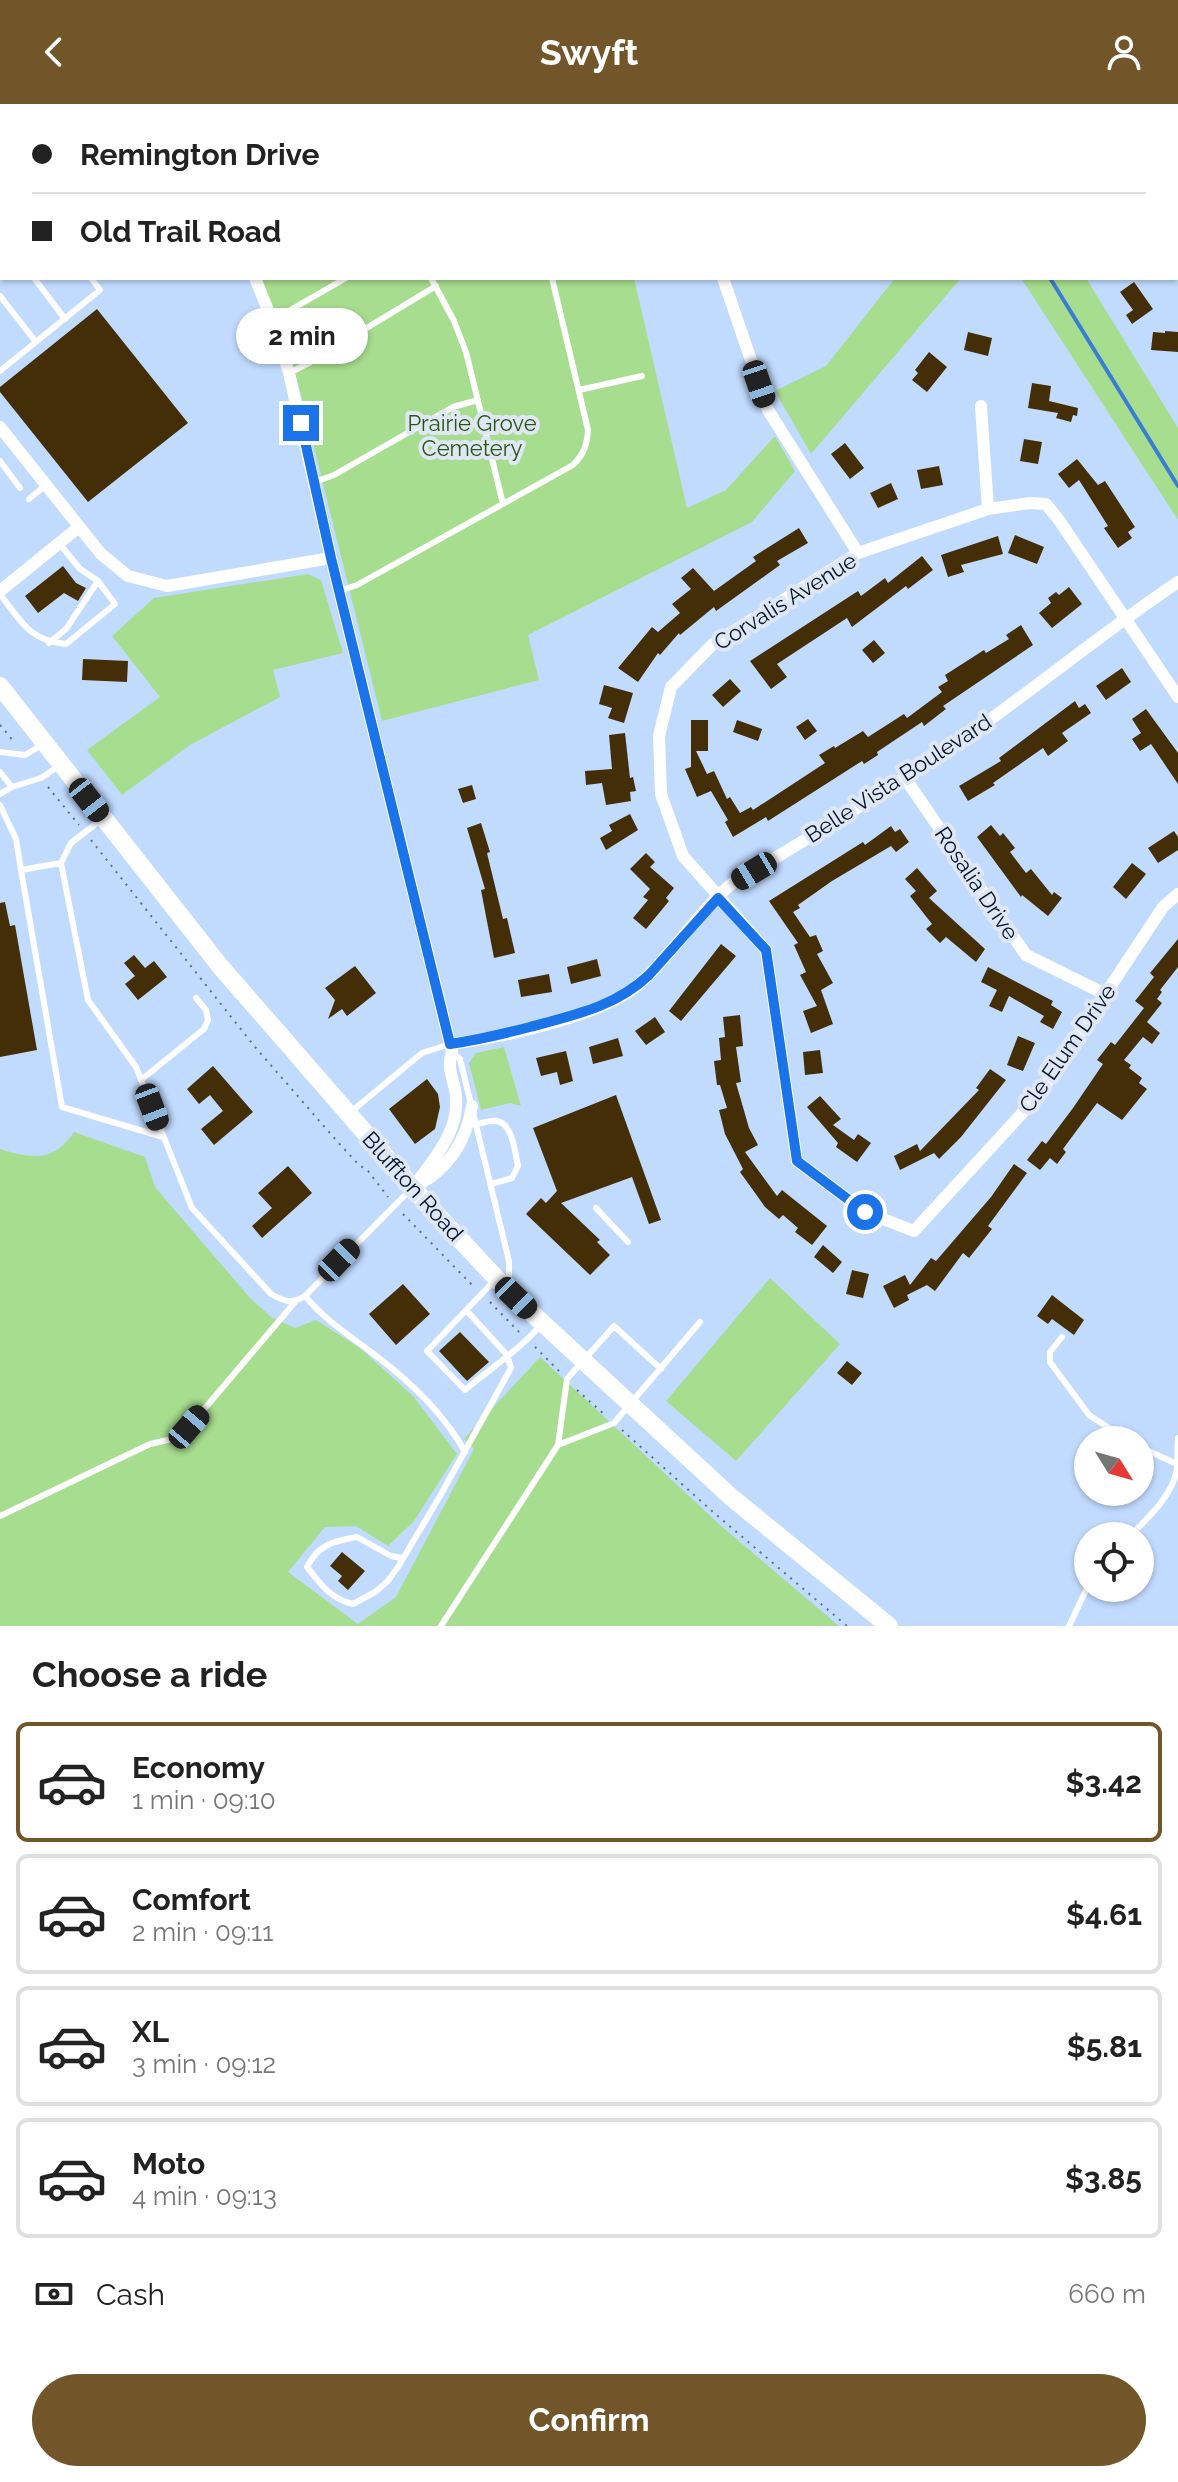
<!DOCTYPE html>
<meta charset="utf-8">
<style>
body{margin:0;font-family:Raleway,sans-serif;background:#f2f2f2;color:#222;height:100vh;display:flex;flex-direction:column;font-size:30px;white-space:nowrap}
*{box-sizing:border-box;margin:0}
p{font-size:26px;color:#767676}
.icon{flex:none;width:44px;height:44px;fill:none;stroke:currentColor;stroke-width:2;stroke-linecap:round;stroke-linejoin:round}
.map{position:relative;height:1522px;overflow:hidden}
.panel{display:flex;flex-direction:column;background:#fff;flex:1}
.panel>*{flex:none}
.hud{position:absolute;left:0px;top:0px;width:1178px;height:176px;box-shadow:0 2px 6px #0004;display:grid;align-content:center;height:176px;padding:0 32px;background:#fff}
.needle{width:52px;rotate:127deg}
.fabs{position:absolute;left:1074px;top:1322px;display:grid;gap:16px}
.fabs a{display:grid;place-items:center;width:80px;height:80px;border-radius:50%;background:#fff;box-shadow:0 2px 6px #0004;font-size:40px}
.end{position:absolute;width:36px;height:36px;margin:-18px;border:10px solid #1a73e8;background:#fff;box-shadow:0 0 0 4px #fff}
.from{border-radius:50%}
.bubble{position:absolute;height:56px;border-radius:28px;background:#fff;box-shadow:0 2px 6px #0004;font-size:26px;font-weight:700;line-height:56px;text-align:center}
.car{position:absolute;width:24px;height:48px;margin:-24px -12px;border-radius:10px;box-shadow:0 0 6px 2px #0007;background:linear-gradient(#222 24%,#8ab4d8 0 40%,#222 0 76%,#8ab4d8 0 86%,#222 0)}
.hud b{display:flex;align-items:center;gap:28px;height:76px;font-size:30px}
.hud b+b{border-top:2px solid #e0e0e0}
.hud i{width:20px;height:20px;background:#222}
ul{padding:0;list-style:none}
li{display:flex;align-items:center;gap:24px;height:120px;margin:0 16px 12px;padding:0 16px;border:4px solid #e0e0e0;border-radius:12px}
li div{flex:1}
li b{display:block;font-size:30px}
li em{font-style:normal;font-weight:700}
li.active{border-color:#725529}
li>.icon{width:72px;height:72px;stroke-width:1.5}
h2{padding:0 32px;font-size:36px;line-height:96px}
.pay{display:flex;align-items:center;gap:20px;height:88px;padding:0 32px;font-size:30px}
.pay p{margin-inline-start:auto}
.primary-button{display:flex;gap:16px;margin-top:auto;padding:16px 32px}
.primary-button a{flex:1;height:92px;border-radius:48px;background:#725529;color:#fff;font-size:32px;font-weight:700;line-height:92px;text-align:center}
header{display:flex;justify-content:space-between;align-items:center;height:104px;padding:0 32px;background:#725529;color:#fff;font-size:36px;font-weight:700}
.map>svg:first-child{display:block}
.green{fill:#a7dd8e}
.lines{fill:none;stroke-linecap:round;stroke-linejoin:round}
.stream{stroke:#3a7dd5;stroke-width:4}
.building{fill:#442e08}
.path{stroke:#5b6f8b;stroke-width:2;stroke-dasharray:2 6;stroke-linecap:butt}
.service{stroke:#fff;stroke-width:6}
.minor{stroke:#fff;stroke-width:12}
.secondary{stroke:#fff;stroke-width:18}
.route{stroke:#1a73e8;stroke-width:10}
.labels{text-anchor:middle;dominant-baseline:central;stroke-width:8;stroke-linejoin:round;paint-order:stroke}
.park-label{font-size:22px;fill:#2c5713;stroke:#dee7f3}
.street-label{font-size:22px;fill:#041328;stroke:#dee7f3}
</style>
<header><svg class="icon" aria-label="back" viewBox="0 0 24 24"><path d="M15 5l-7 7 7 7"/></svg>Swyft<svg class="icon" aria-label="person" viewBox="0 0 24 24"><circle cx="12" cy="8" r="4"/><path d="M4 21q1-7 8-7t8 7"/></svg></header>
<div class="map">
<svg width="1178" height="1522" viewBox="0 0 1178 1522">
<rect width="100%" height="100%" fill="#c1dbff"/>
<path class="green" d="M144,0H593L594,2H146Z
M875,0H1178V107L1176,2Z
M261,174H634L687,404L726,386L775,332L795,367L752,418L528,531L539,576L382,617L299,283L284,231Z
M895,174H961L811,350L775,287L826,262Z
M1021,174H1086L1178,324V416Z
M308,470L321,476L343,549L273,566L280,593L190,641L122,691L87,646L160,593L112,532L154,494Z
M504,943L521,1002L510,999L481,1006L469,959L476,949Z
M74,1028L145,1053L155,1083L250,1194L271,1213L295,1224L316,1216L360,1244L413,1292L457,1350L414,1417L388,1442L356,1422L325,1423L288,1468L358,1520L396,1493L474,1345L464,1335L540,1253L720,1421L839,1522H0V1045C32,1055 54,1058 74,1028Z
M770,1174L840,1240L736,1357L666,1297Z"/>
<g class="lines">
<path class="stream" d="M943,0L944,2
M1050,174L1178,382"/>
</g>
<path class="building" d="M1134,178L1153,205L1132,220L1126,211L1133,206L1120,188Z
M97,205L188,319L88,398L0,288V283Z
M1165,227L1178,228V248L1151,246L1153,228L1165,229Z
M968,228L992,234L988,252L964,246Z
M929,248L947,263L927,288L912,276L918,269L915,266Z
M1032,279L1051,282L1049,297L1078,304L1077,312L1073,311L1071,318L1056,314L1058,309L1028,304Z
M1024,335L1042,338L1038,360L1020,357Z
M845,339L864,364L850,375L831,350Z
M1077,355L1098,381L1105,377L1135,423L1128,428L1132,434L1118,444L1104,424L1108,422L1079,376L1069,384L1058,370Z
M939,362L943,381L921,385L917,366Z
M891,379L898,395L878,404L870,389Z
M799,424L808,439L777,457L780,461L716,507L714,503L680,531L679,529L660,551L658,549L638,578L618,564L652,523L658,528L680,509L672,500L691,485L681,474L693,464L714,487L756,457L753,453Z
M1015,431L1044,443L1037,460L1008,449Z
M998,432L1003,450L961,461L964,468L948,473L941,451Z
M922,452L933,466L908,485L906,482L852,523L847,514L777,560L787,573L771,585L750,557L858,487L861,492L885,474L888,479Z
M63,462L76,479L86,484L78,497L64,489L38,509L25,492Z
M1069,483L1082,500L1052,524L1039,509L1051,499L1048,494L1056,488L1059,491Z
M1021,521L1033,541L943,602L946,605L924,622L922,618L877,648L878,651L864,660L862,657L768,717L766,713L733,733L725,718L728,716L711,687L697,693L685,665L691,663V616H708V647H696L707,670L714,667L727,695L730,693L740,709L751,703L753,706L825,659L819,651L834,642L835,644L863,627L868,633L904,610L907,614L942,588L938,583L948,577L945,571L984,546L986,549L1009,535L1006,531Z
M874,536L885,549L873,559L862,546Z
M83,555L128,557L127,578L82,576Z
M1122,564L1131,578L1106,596L1096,582Z
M730,575L741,587L723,603L712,591Z
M604,581L633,589L624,619L608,614L612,604L599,600Z
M1075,597L1079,604L1085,600L1091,609L1062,629L1068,637L1048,652L1043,644L993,679L995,681L968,697L959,682L1001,657L999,654Z
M1146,605L1178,649V680L1151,640L1140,647L1132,635L1141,629L1132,615Z
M808,615L817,627L805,636L796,623Z
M737,616L762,625L758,637L733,628Z
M625,629L630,674L633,673L636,687L630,688L631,697L606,701L602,679L586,681L585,667L612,665L609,631Z
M472,681L476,695L463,699L458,685Z
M630,710L638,726L606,746L600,734L612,727L609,721Z
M481,719L490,748L487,749L503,815L507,814L515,849L494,854L481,786L485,785L467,724Z
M991,721L1000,732L1003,729L1015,744L1010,748L1026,769L1031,765L1052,791L1054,788L1062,794L1048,812L1022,791L1021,793L977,733Z
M891,722L895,728L900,725L909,738L896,748L891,742L832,777L798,801L800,804L793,808L810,833L816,831L823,847L817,850L833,879L821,886L833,920L811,929L803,907L817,902L800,871L806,868L794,841L798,839L769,797L863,738L865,741Z
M1174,727L1178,733V746L1158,759L1148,744Z
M646,749L655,758L650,763L674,784L666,794L669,797L646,825L633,814L648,796L643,793L650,785L630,765Z
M1132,759L1146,770L1126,795L1113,783Z
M917,764L937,787L929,794L985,845L976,858L946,833L940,839L926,825L932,820L910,792L916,787L905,775Z
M5,798L10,822L15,821L37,946L0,953V799Z
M1178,835V863L1160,886L1162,888L1157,895L1162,899L1147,918L1160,929L1152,940L1143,933L1124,956L1131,961L1129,964L1142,974L1139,979L1147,985L1122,1016L1097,999L1063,1045L1066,1048L1057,1060L1050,1054L1040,1066L1027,1056L1042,1037L1046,1040L1073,1004L1103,960L1097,956L1111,938L1115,941L1144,904L1135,897L1154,873L1150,869Z
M721,840L736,852L681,917L669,907Z
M134,851L145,864L154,857L167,873L138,896L125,880L135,872L124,859Z
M597,855L601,872L571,880L567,863Z
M355,862L376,889L347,912L342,905L328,915L335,896L325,884Z
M988,863L1053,897L1051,901L1062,908L1053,925L1040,918L1044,912L1009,892L1002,908L989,902L997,886L981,878Z
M549,870L552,888L521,893L518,876Z
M740,911L743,942L736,943L741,978L736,979L749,1024L758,1041L745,1048L777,1092L782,1086L827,1122L812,1141L795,1128L798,1124L783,1111L779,1115L765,1103L740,1068L743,1065L725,1030L719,1006L727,1004L720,981H717L714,957L721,956L719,934L725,933L723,913Z
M655,913L665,928L646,941L635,927Z
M1018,932L1035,939L1023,967L1007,961Z
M618,934L623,952L593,960L589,943Z
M820,946L823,969L805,971L803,948Z
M566,947L573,977L560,981L557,968L541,972L536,954Z
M213,962L253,1008L214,1041L201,1025L223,1007L210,991L199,1000L187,985Z
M990,965L1006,976L961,1033L939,1055L934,1049L900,1066L894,1052L917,1040L920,1047L979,986L976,984Z
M427,975L438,990L440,1003L435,1025L415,1040L389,1005Z
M616,991L661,1116L649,1120L632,1073L561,1099L600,1136L597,1138L610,1151L590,1171L526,1110L541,1094L546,1099L557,1087L533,1024Z
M820,992L841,1015L833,1021L854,1036L858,1030L871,1039L857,1058L836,1043L838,1039L807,1003Z
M1014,1060L1027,1069L988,1122L992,1125L969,1154L963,1149L935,1187L927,1181L907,1191L909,1196L894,1204L883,1182L905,1171L910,1181L931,1154L936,1157L991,1093Z
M288,1062L312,1089L262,1134L252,1122L272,1104L258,1089Z
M823,1141L842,1158L833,1169L814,1153Z
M852,1166L869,1170L863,1194L846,1190Z
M403,1180L430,1210L396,1241L369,1210Z
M1052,1191L1084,1216L1074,1231L1052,1215L1048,1220L1037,1212Z
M460,1228L489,1258L467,1277L439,1247Z
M847,1257L862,1269L852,1281L837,1269Z
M342,1448L365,1467L348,1486L338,1477L342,1472L330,1462Z"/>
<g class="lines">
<path class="path" d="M0,621L15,639
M48,683L79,721
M91,736L255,943L336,1036L358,1060L368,1067L388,1093
M403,1110L474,1183
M490,1198L519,1228
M535,1243L559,1267
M577,1286L605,1311
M622,1326L713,1408L847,1522"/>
<path class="service" d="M328,0L329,2
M508,0L509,2
M0,68H2
M0,129L2,132
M34,174L65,215
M431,174L454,217L466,248L503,400
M0,192L36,238
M273,216L346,174
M0,267L100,186L91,174
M289,269L309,259L436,182
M579,286L642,272
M0,357L20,384
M315,378L334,371L453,303L478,296
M29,395L46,381
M339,487L357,481L573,361C584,350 587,341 588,326L552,174
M0,490C21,517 29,537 66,540L115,500L98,477L80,465L59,439
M49,539L66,525L98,477
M0,648L25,651L42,641
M0,668L12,683L0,690
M12,683L41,674L59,662
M0,701L16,735L21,766L61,759L71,739L101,716
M61,759L88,896L136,963L192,1104L271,1190C285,1198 292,1200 305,1192L410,1086
M21,766L62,1003L163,1033
M453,949L460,955L509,1157V1180
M141,976L204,925L208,916L206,906L196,894
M352,1007L422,949L450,940
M477,1020C483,1019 491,1016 497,1017C513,1020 515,1049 518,1062L512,1074L491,1080
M596,1104L628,1138
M494,1177L427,1247L465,1286C490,1265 519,1246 541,1221
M305,1192C324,1215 347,1230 371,1248C406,1274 444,1309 465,1348
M1062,1233L1050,1248V1258L1089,1311L1127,1336
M558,1341L567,1275L614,1222L661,1265
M1140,1343L1177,1360
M0,1412L150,1340L168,1336L189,1323L295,1198
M1130,1432C1148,1414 1173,1391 1177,1365C1178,1355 1177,1344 1178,1334
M402,1454L391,1452L357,1433C333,1437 318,1441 307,1463C321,1481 331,1495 353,1500L375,1488L387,1478L398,1463L440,1392L511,1264L507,1251L467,1207
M441,1522L558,1341L614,1319L700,1218
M1069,1522L1088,1482"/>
<path class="minor" d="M135,0L136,2
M687,0L688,2
M255,174L272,216L289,269L331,454L452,948C446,963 454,976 456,992C459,1030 433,1055 413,1084
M723,174L768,306L858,449
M981,302L988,405
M0,323L101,450L128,472L167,482L331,454
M0,487L79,423
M1178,593L1059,416L1046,400L1030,399L988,405L858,449L713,540L671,583L659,632L661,690L683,752L766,846L797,1057L865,1108L914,1127L1038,992L1163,803L1178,790
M905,674L1026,851L1105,890
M450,940C498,934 603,912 638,881C672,852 695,811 728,783C743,770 763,761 780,751C821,726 863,701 903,675C999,615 1084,541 1178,478
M416,1082C449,1065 466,1038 472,1002"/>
<path class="secondary" d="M0,582L220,862L427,1100L509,1188L731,1393L889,1522"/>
</g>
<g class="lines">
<path class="route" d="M301,319L331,454L450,940C477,936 503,930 530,923C574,911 615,903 649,871L718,794L766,846L797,1057L865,1108"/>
</g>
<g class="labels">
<g class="park-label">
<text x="472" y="319">Prairie Grove<tspan x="472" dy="25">Cemetery</tspan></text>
</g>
<g class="street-label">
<text transform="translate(785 497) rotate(-32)">Corvalis Avenue</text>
<text transform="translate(898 674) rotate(-33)">Belle Vista Boulevard</text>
<text transform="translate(977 779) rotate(56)">Rosalia Drive</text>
<text transform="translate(1067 944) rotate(-55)">Cle Elum Drive</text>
<text transform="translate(413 1082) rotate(48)">Bluffton Road</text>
</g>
</g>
</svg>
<div class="fabs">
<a><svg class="needle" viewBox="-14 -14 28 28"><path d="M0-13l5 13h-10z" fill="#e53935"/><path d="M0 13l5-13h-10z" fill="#767676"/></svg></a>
<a><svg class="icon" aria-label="locate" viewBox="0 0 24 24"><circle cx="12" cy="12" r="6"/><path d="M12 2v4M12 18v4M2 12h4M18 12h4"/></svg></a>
</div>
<i class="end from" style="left:865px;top:1108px"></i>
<i class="end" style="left:301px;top:319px"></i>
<div class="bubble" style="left:236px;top:204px;width:132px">2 min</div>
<i class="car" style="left:759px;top:280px;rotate:161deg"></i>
<i class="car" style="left:89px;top:696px;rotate:142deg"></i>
<i class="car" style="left:754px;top:767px;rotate:239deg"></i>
<i class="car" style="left:152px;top:1003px;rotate:159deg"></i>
<i class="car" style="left:339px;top:1156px;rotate:44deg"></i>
<i class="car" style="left:516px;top:1194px;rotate:134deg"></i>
<i class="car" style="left:189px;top:1323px;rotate:41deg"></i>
<div class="hud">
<b><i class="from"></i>Remington Drive</b>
<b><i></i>Old Trail Road</b>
</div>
</div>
<section class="panel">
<h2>Choose a ride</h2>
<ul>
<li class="active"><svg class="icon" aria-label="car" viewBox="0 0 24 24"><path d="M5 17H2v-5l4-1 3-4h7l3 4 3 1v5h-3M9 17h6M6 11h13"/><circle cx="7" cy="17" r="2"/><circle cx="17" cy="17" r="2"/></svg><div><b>Economy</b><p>1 min · 09:10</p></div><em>$3.42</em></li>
<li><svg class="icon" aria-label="car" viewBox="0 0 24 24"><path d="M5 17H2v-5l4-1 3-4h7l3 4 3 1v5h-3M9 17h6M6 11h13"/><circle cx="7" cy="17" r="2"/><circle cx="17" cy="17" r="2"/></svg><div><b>Comfort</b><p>2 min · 09:11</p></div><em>$4.61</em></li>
<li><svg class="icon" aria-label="car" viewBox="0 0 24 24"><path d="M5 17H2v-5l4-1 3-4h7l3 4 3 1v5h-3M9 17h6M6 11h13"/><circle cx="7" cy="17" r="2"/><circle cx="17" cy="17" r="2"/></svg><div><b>XL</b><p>3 min · 09:12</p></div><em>$5.81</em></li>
<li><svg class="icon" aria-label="car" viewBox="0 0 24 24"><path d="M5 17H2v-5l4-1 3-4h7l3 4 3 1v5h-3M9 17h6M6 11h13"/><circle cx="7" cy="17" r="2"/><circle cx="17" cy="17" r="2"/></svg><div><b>Moto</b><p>4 min · 09:13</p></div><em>$3.85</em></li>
</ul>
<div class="pay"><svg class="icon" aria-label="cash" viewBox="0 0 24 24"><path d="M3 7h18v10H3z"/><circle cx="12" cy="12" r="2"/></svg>Cash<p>660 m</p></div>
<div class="primary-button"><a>Confirm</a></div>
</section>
